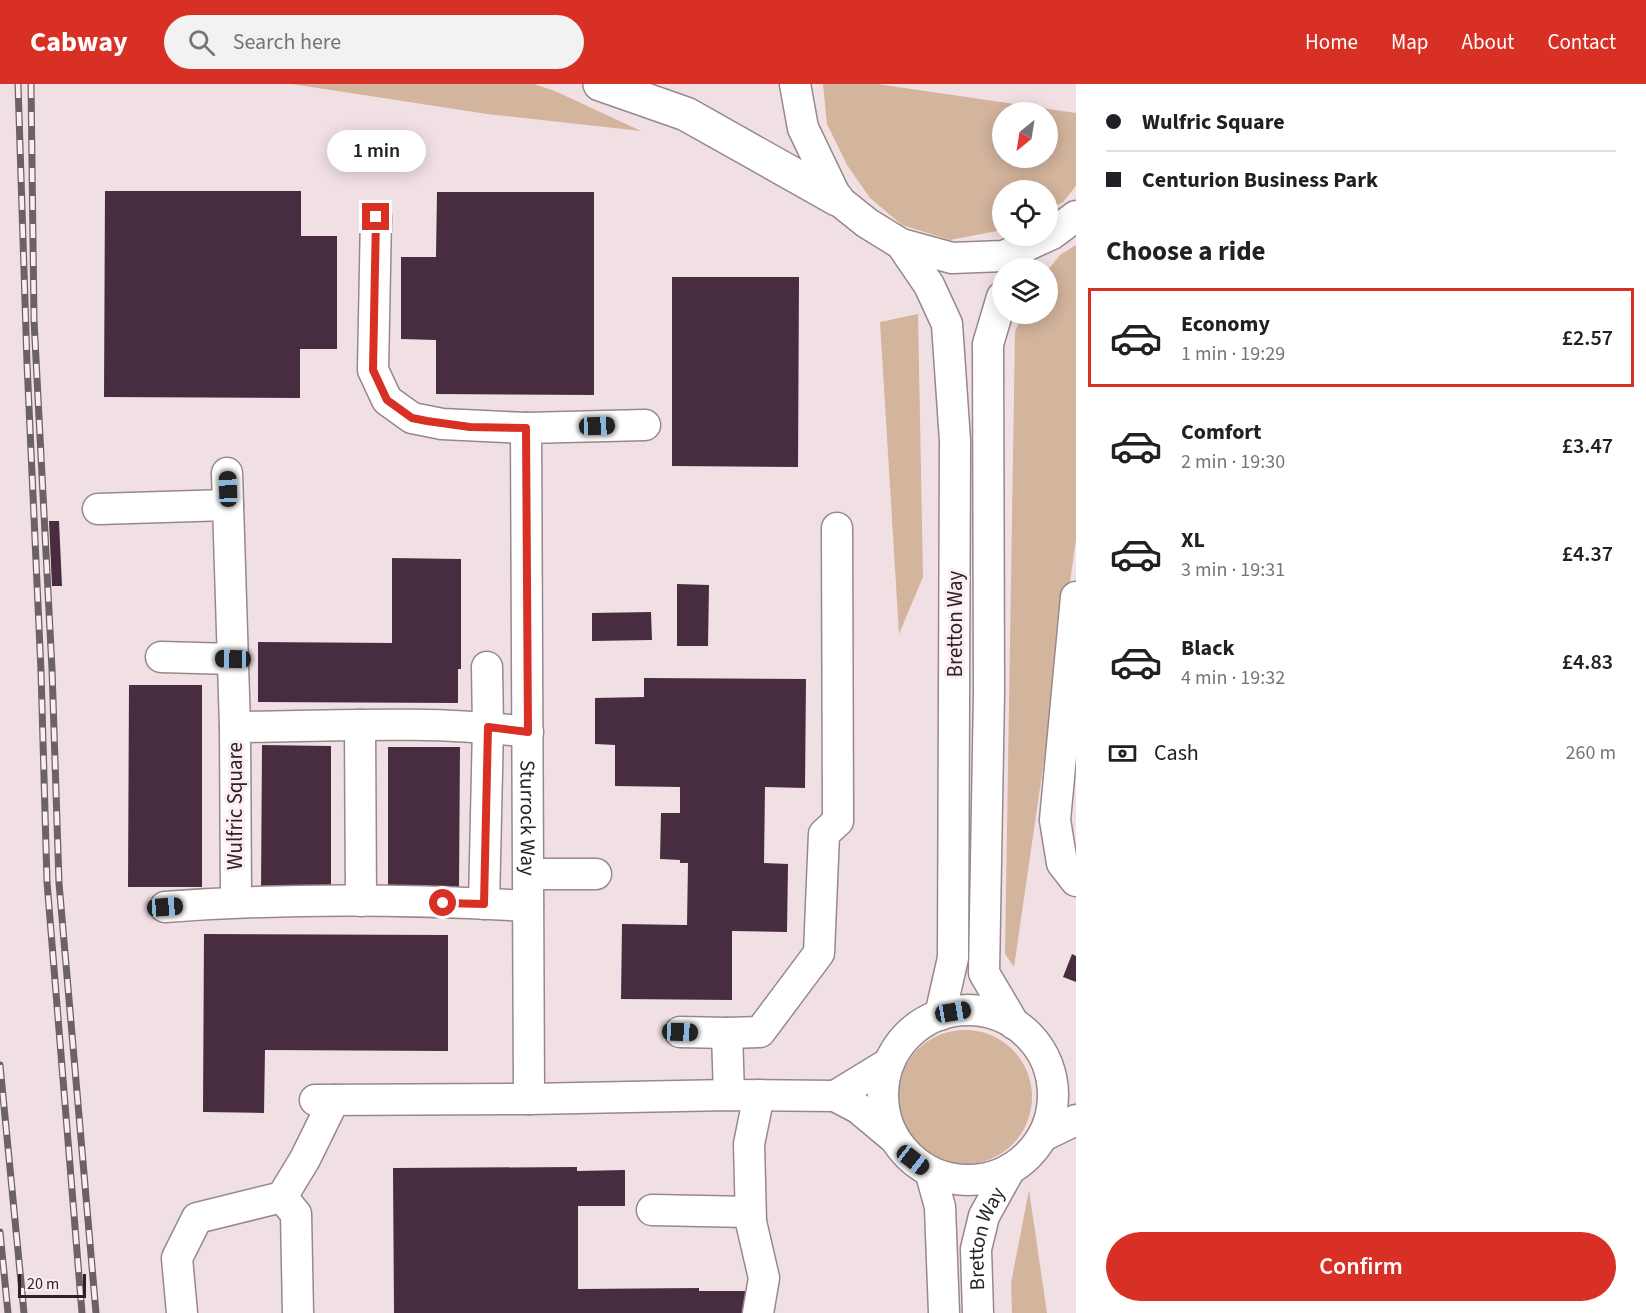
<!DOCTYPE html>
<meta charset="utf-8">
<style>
body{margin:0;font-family:"Source Sans 3",sans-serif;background:#f2f2f2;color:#202124;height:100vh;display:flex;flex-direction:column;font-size:22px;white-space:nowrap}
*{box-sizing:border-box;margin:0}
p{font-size:20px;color:#757577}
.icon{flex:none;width:33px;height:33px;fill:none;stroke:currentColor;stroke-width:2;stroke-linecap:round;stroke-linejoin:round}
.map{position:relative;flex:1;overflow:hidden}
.side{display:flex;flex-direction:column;background:#fff;width:570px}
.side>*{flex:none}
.hud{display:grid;align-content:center;height:132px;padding:0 30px;background:#fff}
.needle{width:39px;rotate:210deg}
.controls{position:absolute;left:992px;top:18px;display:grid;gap:12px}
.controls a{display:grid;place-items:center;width:66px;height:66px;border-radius:50%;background:#fff;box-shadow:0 3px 15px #0003;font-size:30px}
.scale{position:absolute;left:18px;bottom:15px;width:68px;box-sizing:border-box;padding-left:6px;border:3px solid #2a2425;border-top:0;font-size:16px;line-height:21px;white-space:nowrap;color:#2a2425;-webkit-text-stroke:4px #feedf0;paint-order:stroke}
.end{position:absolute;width:27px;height:27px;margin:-14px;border:8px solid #d93025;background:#fff;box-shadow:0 0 0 3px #fff}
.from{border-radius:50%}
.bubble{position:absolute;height:42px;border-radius:21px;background:#fff;box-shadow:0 3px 15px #0003;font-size:20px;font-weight:600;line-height:42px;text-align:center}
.car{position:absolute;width:18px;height:36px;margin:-18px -9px;border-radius:8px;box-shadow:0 0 4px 2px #0007;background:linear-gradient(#222 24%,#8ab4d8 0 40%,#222 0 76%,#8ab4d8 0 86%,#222 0)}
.hud b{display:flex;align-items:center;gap:21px;height:57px;font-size:22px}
.hud b+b{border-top:2px solid #e0e0e0}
.hud i{width:15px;height:15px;background:#202124}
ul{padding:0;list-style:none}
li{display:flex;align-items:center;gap:18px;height:99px;margin:0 12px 9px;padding:0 18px;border:3px solid transparent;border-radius:0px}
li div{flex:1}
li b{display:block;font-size:22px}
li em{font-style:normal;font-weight:600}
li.on{border-color:#d93025}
li>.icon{width:54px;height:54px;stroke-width:1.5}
h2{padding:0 30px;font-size:27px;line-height:72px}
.pay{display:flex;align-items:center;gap:15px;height:66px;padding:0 30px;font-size:22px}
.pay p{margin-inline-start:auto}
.button{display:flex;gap:12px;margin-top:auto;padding:12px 30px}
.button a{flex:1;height:69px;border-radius:36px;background:#d93025;color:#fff;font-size:24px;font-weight:600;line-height:69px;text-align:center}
header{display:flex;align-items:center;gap:36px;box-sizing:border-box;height:84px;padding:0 30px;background:#d93025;color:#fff}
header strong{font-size:28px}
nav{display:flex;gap:33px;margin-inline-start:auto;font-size:21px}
.search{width:420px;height:54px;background:#f2f2f2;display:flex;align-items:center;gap:15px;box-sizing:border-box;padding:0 21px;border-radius:33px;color:#757577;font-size:22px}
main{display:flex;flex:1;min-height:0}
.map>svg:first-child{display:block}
.green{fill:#d3b49d;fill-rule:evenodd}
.building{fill:#482d41}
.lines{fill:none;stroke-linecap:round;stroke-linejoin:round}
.minor-casing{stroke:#98888b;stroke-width:33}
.highway-casing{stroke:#98888b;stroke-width:36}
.minor{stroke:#fff;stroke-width:30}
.highway{stroke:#fff;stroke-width:33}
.rail-casing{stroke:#6b6263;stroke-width:7}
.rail{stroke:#feedf0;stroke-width:4.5;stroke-dasharray:14;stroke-linecap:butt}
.route{stroke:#d93025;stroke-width:8}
.labels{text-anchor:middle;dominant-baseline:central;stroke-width:6;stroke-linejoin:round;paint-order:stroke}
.street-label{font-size:21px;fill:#2a2425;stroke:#feedf0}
</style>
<header>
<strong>Cabway</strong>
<div class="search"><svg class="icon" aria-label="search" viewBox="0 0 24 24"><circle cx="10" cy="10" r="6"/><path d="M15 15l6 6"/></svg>Search here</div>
<nav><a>Home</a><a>Map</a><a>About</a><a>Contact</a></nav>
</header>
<main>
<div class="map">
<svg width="1076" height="1229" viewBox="0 0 1076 1229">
<rect width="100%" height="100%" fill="#f1e0e3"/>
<path class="green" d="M292,0H534L555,7L641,47L487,30Z
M823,0H877L1076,29V102L1063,118L1047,126V106H1002V146L950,156L902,141L870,114L847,81L827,40ZM1002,28H1047V74H1002Z
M1076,161V456L1014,883L1005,870L1015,248L1022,230H1047V187L1060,171Z
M918,230L923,493L899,550L880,238Z
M898 1013a67 67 0 1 1 134 0a67 67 0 1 1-134 0Z
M1029,1106L1047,1229H1012L1011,1199Z"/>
<path class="building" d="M105,107H301V152H337V265H300V314L104,313Z
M437,108H594V311L436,310V256L401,255V173H436Z
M672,193H799L798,383L672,382Z
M49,437H59L62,502H52Z
M392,474L461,475V585H458V619L258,618V558L392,559Z
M677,500L709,501L708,562H677Z
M651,528L652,556L592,557V529Z
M644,594L806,595L805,704L765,703L764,779L788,780L787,848L732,847V916L621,915L622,840L687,841L688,779H680V776L660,775L661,729H680V703L615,702V661L595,660V614L644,613Z
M129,601H202V803H128Z
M262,661L331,662V808H261Z
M388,663H460L459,807H388Z
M204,850L448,851V967L265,966L264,1029L203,1028Z
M1072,870L1076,872V898L1063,893Z
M577,1083V1087L625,1086V1122H578V1205L699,1204V1207H746V1229H394L393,1084Z"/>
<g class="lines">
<g class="minor-casing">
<g id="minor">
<path d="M795,0L803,44L837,115L867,139L901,160L952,174L1004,172L1052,150L1076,132"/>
<path d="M376,133L373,286L387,316L412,334L442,340L526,344L645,341"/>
<path d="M901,160L929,201L947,240L955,357L953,874L940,931"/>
<path d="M1002,213L988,260L989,609L984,889L1014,940"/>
<path id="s1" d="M526,344L529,1015"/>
<path d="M227,389L235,643"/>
<path d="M98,425L228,421"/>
<path d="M1076,513L1055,736L1062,779L1076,797"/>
<path d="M161,573L233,575"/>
<path d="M360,641L361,817"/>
<path d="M529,790H596"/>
<path d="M236,817L235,643C332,642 431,636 528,648"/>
<path d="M484,820L488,643L487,583"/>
<path d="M165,823C285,814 407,815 528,822"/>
<circle cx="968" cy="1011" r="85"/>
<path d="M680,948L727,949L729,1011"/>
<path d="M727,949L760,948L819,869L824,750L838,737L837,444"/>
<path d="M835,1012L889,979"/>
<path d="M315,1016L529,1015L729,1011L835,1012L858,1024L894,1054"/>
<path d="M1043,1052L1076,1036"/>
<path d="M931,1090L940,1123L944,1229"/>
<path d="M282,1113L296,1130L298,1229"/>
<path d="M652,1126L750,1128"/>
<path d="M182,1229L177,1174L197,1134L282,1113L305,1075L334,1016"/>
<path d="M758,1229L764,1194L751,1138L749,1060L759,1011"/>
<path id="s2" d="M978,1229L976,1165L984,1132L1010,1085"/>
</g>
</g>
<g class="highway-casing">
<path id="highway" d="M600,0L686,30L837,115"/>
</g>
<use href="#minor" class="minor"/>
<use href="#highway" class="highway"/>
<g class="rail-casing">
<path id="rail" d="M18,0L27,279L41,587L47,798L82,1229
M31,0L34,236L52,585L59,799L96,1229
M0,981L24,1229
M0,1148L8,1229"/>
</g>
<use href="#rail" class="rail"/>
</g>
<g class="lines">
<path class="route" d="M376,133L373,286L387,316L412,334L427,337L470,343L526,344L528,648L488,643L484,820L443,819"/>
</g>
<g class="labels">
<g class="street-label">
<text transform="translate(955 540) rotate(-90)">Bretton Way</text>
<text transform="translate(235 722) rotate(-90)">Wulfric Square</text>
<text stroke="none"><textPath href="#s1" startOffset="390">Sturrock Way</textPath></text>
<text stroke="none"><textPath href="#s2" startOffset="76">Bretton Way</textPath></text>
</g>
</g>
</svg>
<div class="controls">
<a><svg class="needle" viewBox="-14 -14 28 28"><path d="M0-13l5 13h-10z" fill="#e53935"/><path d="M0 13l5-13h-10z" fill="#757577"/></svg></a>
<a><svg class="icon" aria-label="locate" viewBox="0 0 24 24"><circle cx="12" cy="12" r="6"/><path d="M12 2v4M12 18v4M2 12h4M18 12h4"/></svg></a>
<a><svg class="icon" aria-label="layers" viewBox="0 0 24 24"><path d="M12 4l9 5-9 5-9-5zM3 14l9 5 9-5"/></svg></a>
</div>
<div class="scale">20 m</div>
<i class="end from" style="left:443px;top:819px"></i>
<i class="end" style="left:376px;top:133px"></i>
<div class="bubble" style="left:327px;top:46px;width:99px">1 min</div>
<i class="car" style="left:597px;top:342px;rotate:88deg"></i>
<i class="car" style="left:228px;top:405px;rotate:358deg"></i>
<i class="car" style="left:233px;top:575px;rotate:271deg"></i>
<i class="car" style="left:165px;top:823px;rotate:86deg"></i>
<i class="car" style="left:953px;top:928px;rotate:80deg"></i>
<i class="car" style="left:680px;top:948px;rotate:92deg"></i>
<i class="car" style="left:913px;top:1076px;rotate:128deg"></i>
</div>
<section class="side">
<div class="hud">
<b><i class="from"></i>Wulfric Square</b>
<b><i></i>Centurion Business Park</b>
</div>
<h2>Choose a ride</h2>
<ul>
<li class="on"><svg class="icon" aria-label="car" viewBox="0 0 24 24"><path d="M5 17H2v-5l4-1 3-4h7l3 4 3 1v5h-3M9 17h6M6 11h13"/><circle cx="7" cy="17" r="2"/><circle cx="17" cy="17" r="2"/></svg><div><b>Economy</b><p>1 min · 19:29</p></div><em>£2.57</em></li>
<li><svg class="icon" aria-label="car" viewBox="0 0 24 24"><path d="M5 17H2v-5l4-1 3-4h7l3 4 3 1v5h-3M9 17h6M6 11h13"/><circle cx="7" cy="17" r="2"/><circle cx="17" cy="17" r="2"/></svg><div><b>Comfort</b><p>2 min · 19:30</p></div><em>£3.47</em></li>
<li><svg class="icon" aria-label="car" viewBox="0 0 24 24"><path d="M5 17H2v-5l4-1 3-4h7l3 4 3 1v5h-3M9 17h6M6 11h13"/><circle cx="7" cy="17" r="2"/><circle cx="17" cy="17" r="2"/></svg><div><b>XL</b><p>3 min · 19:31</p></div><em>£4.37</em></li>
<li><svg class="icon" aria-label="car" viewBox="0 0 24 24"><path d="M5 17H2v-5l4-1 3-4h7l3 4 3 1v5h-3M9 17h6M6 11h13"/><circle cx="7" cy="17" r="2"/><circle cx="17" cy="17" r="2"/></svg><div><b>Black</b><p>4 min · 19:32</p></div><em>£4.83</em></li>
</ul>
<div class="pay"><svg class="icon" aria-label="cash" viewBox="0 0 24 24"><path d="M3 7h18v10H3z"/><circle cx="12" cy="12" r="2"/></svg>Cash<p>260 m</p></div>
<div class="button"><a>Confirm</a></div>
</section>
</main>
